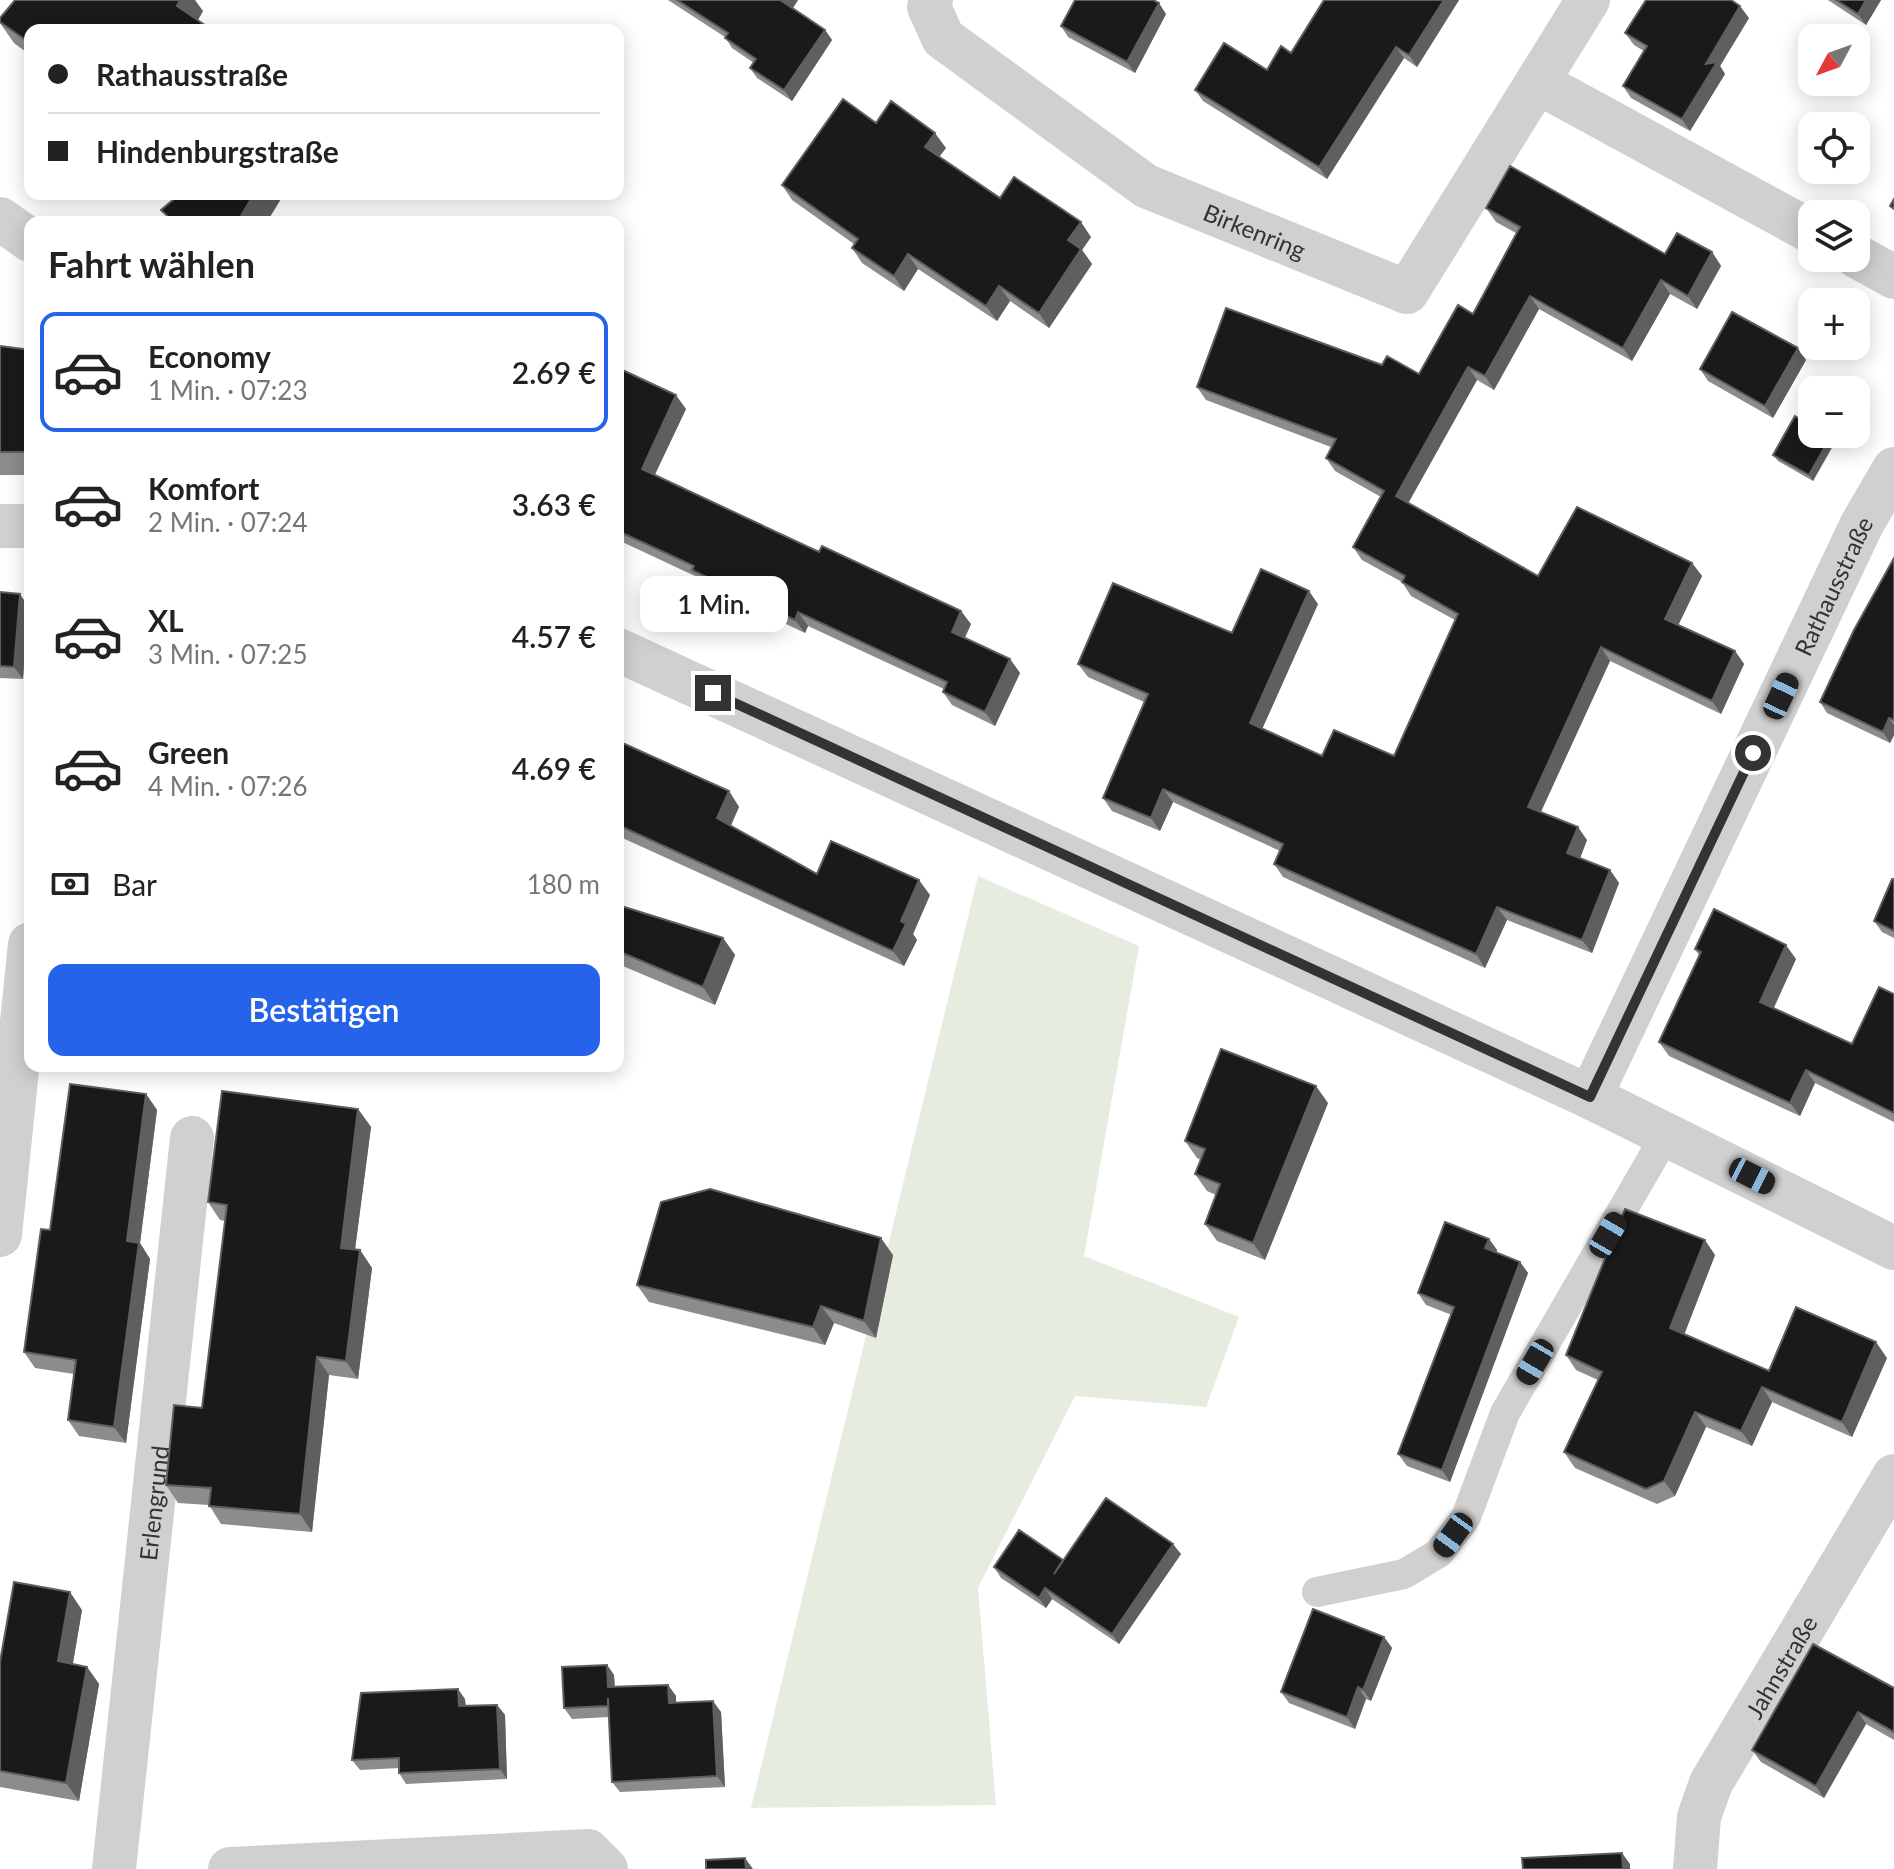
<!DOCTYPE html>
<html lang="de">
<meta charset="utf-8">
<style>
body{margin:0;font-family:Lato,sans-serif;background:#f2f2f2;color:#222;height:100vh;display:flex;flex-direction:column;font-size:30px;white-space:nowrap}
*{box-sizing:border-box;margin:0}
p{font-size:26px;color:#767676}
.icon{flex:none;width:44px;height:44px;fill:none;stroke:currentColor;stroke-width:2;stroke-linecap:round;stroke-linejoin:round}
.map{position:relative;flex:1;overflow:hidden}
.drawer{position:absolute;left:24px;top:216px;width:600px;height:856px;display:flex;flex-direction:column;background:#fff;border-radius:16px;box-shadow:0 4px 20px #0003}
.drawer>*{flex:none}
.hud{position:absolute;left:24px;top:24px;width:600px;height:176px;border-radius:16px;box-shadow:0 4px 20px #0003;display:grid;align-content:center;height:176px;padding:0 24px;background:#fff}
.needle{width:52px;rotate:229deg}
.controls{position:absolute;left:1798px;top:24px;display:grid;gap:16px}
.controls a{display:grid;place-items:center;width:72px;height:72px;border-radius:16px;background:#fff;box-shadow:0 4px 20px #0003;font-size:40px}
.end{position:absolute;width:36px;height:36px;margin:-18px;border:10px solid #333;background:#fff;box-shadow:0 0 0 4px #fff}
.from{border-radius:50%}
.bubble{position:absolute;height:56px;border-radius:16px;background:#fff;box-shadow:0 4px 20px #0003;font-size:26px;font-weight:600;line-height:56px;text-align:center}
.car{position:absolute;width:24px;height:48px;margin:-24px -12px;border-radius:10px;box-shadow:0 0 6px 2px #0007;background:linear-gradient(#222 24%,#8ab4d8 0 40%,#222 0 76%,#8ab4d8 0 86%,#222 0)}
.hud b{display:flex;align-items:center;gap:28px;height:76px;font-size:30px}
.hud b+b{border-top:2px solid #e0e0e0}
.hud i{width:20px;height:20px;background:#222}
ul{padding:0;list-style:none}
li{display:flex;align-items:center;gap:24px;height:120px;margin:0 16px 12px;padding:0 8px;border:4px solid transparent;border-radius:16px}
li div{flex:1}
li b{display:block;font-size:30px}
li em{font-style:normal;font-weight:600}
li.current{border-color:#2563eb}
li>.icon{width:72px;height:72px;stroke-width:1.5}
h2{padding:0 24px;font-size:36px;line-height:96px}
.pay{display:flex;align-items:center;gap:20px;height:88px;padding:0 24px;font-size:30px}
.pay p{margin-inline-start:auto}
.primary-button{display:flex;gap:16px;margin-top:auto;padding:16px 24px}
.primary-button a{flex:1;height:92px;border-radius:16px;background:#2563eb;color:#fff;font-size:32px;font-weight:600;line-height:92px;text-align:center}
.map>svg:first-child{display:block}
.green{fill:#e6ecdf}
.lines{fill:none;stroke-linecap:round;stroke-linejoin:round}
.service{stroke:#d0d0d0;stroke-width:30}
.minor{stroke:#d0d0d0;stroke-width:44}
.tertiary{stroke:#d0d0d0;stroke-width:44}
.wall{fill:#8c8c8c}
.shaded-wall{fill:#5f5f5f}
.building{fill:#1a1a1a;stroke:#5f5f5f;stroke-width:2}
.route{stroke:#333;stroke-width:10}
.labels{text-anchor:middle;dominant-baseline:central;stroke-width:8;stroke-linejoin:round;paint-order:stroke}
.street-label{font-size:24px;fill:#333;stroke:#fff}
</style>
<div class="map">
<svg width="1894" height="1869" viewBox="0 0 1894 1869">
<rect width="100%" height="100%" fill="#fff"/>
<path class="green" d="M978,876L1139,946L1084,1256L1239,1317L1206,1407L1075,1396L978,1588L996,1805L751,1808Z"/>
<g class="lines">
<path class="service" d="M1317,1592L1404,1574L1439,1553L1466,1517L1505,1413L1667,1133"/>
<g class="minor">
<path id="s1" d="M931,0L929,7L943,38L1146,186L1407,292L1588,0"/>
<path d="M1537,82L1812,232"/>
<path d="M0,219L30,240"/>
<path d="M1856,256L1894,277"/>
<path id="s2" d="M1590,1097L1862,524L1894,469"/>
<path d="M0,1235L30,944"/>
<path id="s3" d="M114,1869L192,1138"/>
<path d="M230,1869L588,1851L606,1869"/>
<path id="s4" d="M1695,1869L1699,1817L1711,1783L1894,1476"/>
</g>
<path class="tertiary" d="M0,526H30
M618,650L1590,1097L1894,1248"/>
</g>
<path class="wall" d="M668,0H798L793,8L825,30L832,40L792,101L757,78L750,68L754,63L732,48L725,37Z
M1459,0L1417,67L1404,58L1327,179L1203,101L1195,90L1267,70L1291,53Z
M1828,0H1881L1866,25Z
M203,11L198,20L30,30V55L14,43L0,23V18Z
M1166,14L1135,73L1068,37L1061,26Z
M1749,18L1720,66L1725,74L1690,131L1631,98L1623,86L1644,51L1634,45L1625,33Z
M876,123L946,148L939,157L1000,198L1091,237L1082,250L1092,264L1049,328L1010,301L997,321L918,269L904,291L862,263L852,248L854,244L792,200L782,185Z
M1486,208L1665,254L1712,252L1721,266L1697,309L1670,294L1632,361L1539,309L1494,390L1477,380L1408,503L1538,576L1692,563L1702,576L1678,625L1735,651L1744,664L1721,714L1610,661L1541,812L1587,840L1580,858L1610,870L1619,883L1592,953L1507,920L1485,968L1283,877L1274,864L1280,851L1173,802L1160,831L1112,811L1103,798L1144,702L1088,677L1078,664L1232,633L1318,604L1262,729L1322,756H1394L1455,620L1411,596L1402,582L1362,560L1353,547L1381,497L1335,471L1326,458L1331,447L1206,400L1197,387L1382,365L1419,374L1473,314L1516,233L1496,222Z
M0,346L30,350V475H0Z
M1806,360L1773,418L1708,381L1700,369Z
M618,368L686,409L655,475L971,624L965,638L1010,659L1020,673L995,726L952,705L943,692L944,689L808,626L805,633L701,584L695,576L618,540Z
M1831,436L1835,442L1813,481L1778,461L1773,455Z
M1894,558V735L1890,743L1827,713L1820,702Z
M0,592L28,606L23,679L0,678Z
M618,741L729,791L739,807L731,826L817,874L930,895L913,934L917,940L904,966L618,836Z
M1894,879V938L1882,932L1874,921Z
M618,905L723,938L735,955L715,1005L618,964Z
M1695,949L1796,959L1774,1008L1852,1044L1894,994V1122L1815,1083L1800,1116L1669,1056L1659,1042L1699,955Z
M146,1094L157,1110L140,1243L150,1259L126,1443L79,1436L68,1420L74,1374L35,1368L24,1352L50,1230Z
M1328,1103L1265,1260L1217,1241L1205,1224L1216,1195L1207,1191L1195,1174L1201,1160L1197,1158L1185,1141Z
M358,1109L371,1127L355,1249L360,1250L372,1268L358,1379L329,1375L312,1532L221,1524L209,1505L178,1503L166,1485L202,1408L225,1221L220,1220L208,1202Z
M1489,1239L1497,1250V1253L1520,1262L1528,1273L1450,1482L1407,1466L1398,1454L1452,1315L1426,1305L1418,1293Z
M893,1255L876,1338L834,1323L825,1345L649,1302L637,1285Z
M1715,1255L1684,1334L1769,1371L1887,1358L1852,1437L1772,1402L1752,1446L1706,1427L1675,1496L1657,1504L1575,1468L1564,1452L1598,1380L1576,1370L1566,1355Z
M1181,1554L1119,1644L1052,1599L1046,1608L1001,1578L994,1567L1063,1561Z
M82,1610L73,1664L87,1667L99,1684L79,1801L0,1787V1662Z
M1384,1637L1392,1648L1371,1701L1366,1699L1355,1729L1289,1703L1281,1692Z
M607,1665L614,1675L615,1687L668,1685L676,1696V1703L721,1712L725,1787L620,1792L612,1782L609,1717L572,1719L564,1708Z
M1894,1688V1740L1866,1724L1824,1798L1761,1762L1752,1750Z
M465,1699L466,1706L497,1705L505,1715L507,1779L406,1784L399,1773V1768L360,1770L352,1760Z"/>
<path class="shaded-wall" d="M180,0H195L203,11L193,28L177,6Z
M783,0H798L790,12L782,1Z
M1444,0H1459L1417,67L1409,55Z
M1866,0H1881L1866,25L1858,14Z
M1159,3L1166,14L1135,73L1127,62Z
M1740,6L1749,18L1720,66L1725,74L1690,131L1682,119L1706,64Z
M825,30L832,40L792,101L784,90Z
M1396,47L1404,58L1327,179L1319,167Z
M935,133L946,148L935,162L925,147Z
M254,194H284L267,222H245L241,216Z
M1081,222L1091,237L1082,250L1092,264L1049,328L1039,313L1068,240Z
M1712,252L1721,266L1697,309L1688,296Z
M908,254L918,269L904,291L894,276Z
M1661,280L1670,294L1632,361L1623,348Z
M999,286L1010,301L997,321L986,306Z
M1530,296L1539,309L1494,390L1485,376Z
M1798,348L1806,360L1773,418L1765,406Z
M1468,367L1477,380L1405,509L1396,496Z
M676,395L686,409L651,482L642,469Z
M1831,436L1835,442L1813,481L1809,475Z
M1692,563L1702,576L1675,632L1665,619Z
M1309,591L1318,604L1259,736L1250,723Z
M20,594L28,606L23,679L14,667Z
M961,611L971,624L961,645L952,632Z
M798,612L808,626L805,633L795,620Z
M1601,647L1610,661L1537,820L1528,807Z
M1735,651L1744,664L1721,714L1712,701Z
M1010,659L1020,673L995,726L985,712Z
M1889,718L1894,725V735L1890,743L1883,732Z
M1163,789L1173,802L1160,831L1151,818Z
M729,791L739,807L727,833L717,818Z
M1578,827L1587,840L1577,866L1567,853Z
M1610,870L1619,883L1592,953L1582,940Z
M919,880L930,895L913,934L917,940L904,966L893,951L901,921Z
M1497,907L1507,920L1485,968L1476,954Z
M723,938L735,955L715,1005L703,987Z
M1786,945L1796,959L1770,1015L1760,1002Z
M1806,1070L1815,1083L1800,1116L1790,1103Z
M1316,1086L1328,1103L1265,1260L1253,1243Z
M146,1094L157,1110L140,1243L150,1259L126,1443L114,1427L127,1241Z
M358,1109L371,1127L353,1265L341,1248Z
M881,1238L893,1255L876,1338L864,1321Z
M1489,1239L1497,1250L1494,1260L1485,1248Z
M1705,1240L1715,1255L1681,1343L1670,1328Z
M360,1250L372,1268L358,1379L346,1361Z
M1520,1262L1528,1273L1450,1482L1442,1470Z
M821,1306L834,1323L825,1345L813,1327Z
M1876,1342L1887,1358L1852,1437L1842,1422Z
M317,1357L329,1375L312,1532L300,1514Z
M1762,1387L1772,1402L1752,1446L1741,1431Z
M1695,1412L1706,1427L1675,1496L1664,1481Z
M1173,1544L1181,1554L1119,1644L1112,1634Z
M1045,1588L1052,1599L1046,1608L1039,1598Z
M70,1592L82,1610L70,1679L58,1661Z
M1384,1637L1392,1648L1371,1701L1363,1690Z
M607,1665L614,1675L615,1698L608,1687Z
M87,1667L99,1684L79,1801L66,1783Z
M668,1685L676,1696V1714L669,1703Z
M1358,1687L1366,1699L1355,1729L1347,1717Z
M458,1689L465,1699L466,1717L459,1706Z
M713,1701L721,1712L725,1787L717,1776Z
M497,1705L505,1715L507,1779L500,1769Z
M1858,1712L1866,1724L1824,1798L1816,1786Z
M1622,1853L1630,1864V1869H1623Z
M745,1858L753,1869H746Z"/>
<path class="building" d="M15,0H180L177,6L212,30H30V43L0,22V18Z
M677,0H783L782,1L825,30L784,90L750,68L756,59L725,38L728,33Z
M1075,0H1153L1159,3L1127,62L1061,26Z
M1324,0H1444L1409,55L1396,47L1319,167L1195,90L1224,43L1267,70L1281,46L1291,53Z
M1646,0H1731L1740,6L1706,64L1717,62L1682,119L1623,86L1647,46L1625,33Z
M1836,0H1866L1858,14Z
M843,99L876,123L891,101L935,133L925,147L1000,198L1014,177L1081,222L1068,240L1081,249L1039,313L999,286L986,306L908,254L894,276L852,248L858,239L782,185Z
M1510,166L1665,254L1677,233L1712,252L1688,296L1661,280L1623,348L1530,296L1485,376L1468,367L1396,496L1538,576L1577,507L1692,563L1665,619L1735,651L1712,701L1601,647L1528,807L1578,827L1567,853L1610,870L1582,940L1497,907L1476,954L1274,864L1283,844L1163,789L1151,818L1103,798L1148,694L1078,664L1113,583L1232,633L1261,569L1309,591L1250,723L1322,756L1334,730L1394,756L1458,614L1402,582L1405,576L1353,547L1384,491L1326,458L1336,439L1197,387L1226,308L1382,365L1387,356L1419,374L1458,305L1473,314L1520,227L1486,208Z
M180,194H254L241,216L249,222H174L161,210Z
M1894,199V209L1890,206Z
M1732,312L1798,348L1765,406L1700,369Z
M0,346L30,350V452H0Z
M618,368L676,395L642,469L819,552L822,546L961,611L952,632L1010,659L985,712L943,692L947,682L798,612L795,620L692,570L694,566L618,531Z
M1795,416L1812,426V434H1827L1831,436L1809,475L1773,455Z
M1894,558V720L1889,718L1883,732L1820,702L1854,630Z
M0,592L20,594L14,667L0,666Z
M618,741L729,791L717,818L817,874L831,841L919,880L901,921L906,924L893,951L618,825Z
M1892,879H1894V931L1874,921Z
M618,905L723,938L703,987L618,951Z
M1714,909L1786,945L1760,1002L1852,1044L1879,987L1894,994V1113L1806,1070L1790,1103L1659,1042L1701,952L1695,949Z
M1221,1049L1316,1086L1253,1243L1205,1224L1220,1184L1195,1174L1205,1149L1185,1141Z
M70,1084L146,1094L127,1241L139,1243L114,1427L68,1420L76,1360L24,1352L41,1229L50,1230Z
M222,1091L358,1109L341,1248L360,1250L346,1361L317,1357L300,1514L209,1506L211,1488L166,1485L174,1405L202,1408L227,1205L208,1202Z
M710,1189L881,1238L864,1321L821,1306L813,1327L637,1285L661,1202Z
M1625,1209L1705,1240L1670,1328L1769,1371L1796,1307L1876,1342L1842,1422L1762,1387L1741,1431L1695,1412L1664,1481L1646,1489L1564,1452L1602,1372L1566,1355Z
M1445,1222L1489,1239L1485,1248L1520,1262L1442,1470L1398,1454L1454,1307L1418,1293Z
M1106,1498L1173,1544L1112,1634L1045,1588L1039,1598L994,1567L1019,1530L1063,1560L1054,1574Z
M14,1582L70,1592L58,1661L87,1667L66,1783L0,1771V1662Z
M1313,1609L1384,1637L1363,1690L1358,1687L1347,1717L1281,1692Z
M1813,1644L1894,1688V1732L1858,1712L1816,1786L1752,1750Z
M607,1665L608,1687L668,1685L669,1703L713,1701L717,1776L612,1782L608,1698V1706L564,1708L562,1667Z
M458,1689L459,1706L497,1705L500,1769L399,1773V1758L352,1760L361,1693Z
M1622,1853L1623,1869H1523L1522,1858Z
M745,1858L746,1869H706V1860Z"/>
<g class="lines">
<path class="route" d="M713,693L1590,1097L1753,753"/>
</g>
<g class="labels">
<g class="street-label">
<text stroke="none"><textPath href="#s1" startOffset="410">Birkenring</textPath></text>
<text stroke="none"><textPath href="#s2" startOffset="566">Rathausstraße</textPath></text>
<text stroke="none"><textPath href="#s3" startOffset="368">Erlengrund</textPath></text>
<text stroke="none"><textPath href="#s4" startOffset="224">Jahnstraße</textPath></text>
</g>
</g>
</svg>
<div class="controls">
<a><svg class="needle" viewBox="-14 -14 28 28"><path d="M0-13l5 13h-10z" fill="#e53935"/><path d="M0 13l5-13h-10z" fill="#767676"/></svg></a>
<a><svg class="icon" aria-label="locate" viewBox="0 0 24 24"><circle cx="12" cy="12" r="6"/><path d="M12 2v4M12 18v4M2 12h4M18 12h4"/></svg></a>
<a><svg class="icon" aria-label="layers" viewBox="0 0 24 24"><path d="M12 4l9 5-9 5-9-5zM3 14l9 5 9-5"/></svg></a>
<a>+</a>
<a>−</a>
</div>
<i class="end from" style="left:1753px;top:753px"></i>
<i class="end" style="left:713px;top:693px"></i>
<div class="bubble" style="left:640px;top:576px;width:148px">1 Min.</div>
<i class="car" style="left:1781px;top:696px;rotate:25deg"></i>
<i class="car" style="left:1752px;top:1176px;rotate:117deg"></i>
<i class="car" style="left:1608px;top:1235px;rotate:30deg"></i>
<i class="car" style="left:1535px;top:1362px;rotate:210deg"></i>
<i class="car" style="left:1453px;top:1535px;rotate:216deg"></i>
<div class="hud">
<b><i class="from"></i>Rathausstraße</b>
<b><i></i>Hindenburgstraße</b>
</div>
<section class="drawer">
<h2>Fahrt wählen</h2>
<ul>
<li class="current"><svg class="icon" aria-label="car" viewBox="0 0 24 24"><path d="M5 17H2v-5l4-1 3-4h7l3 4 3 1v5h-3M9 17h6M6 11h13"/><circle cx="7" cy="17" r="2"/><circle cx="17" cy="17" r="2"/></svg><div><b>Economy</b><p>1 Min. · 07:23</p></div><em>2.69 €</em></li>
<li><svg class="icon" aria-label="car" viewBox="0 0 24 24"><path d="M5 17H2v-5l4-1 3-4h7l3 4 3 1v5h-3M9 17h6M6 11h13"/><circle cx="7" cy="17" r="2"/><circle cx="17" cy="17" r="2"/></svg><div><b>Komfort</b><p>2 Min. · 07:24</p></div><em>3.63 €</em></li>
<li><svg class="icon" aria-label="car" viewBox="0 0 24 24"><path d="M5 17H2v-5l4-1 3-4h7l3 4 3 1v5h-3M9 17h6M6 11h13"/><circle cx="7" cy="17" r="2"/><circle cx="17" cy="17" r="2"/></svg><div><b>XL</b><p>3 Min. · 07:25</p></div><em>4.57 €</em></li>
<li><svg class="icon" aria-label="car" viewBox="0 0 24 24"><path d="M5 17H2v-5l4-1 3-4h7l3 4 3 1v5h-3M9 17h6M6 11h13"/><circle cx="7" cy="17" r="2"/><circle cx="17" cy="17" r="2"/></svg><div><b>Green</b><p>4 Min. · 07:26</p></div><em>4.69 €</em></li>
</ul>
<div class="pay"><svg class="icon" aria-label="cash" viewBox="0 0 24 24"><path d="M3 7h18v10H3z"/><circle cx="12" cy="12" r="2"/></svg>Bar<p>180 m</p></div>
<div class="primary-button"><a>Bestätigen</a></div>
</section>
</div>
